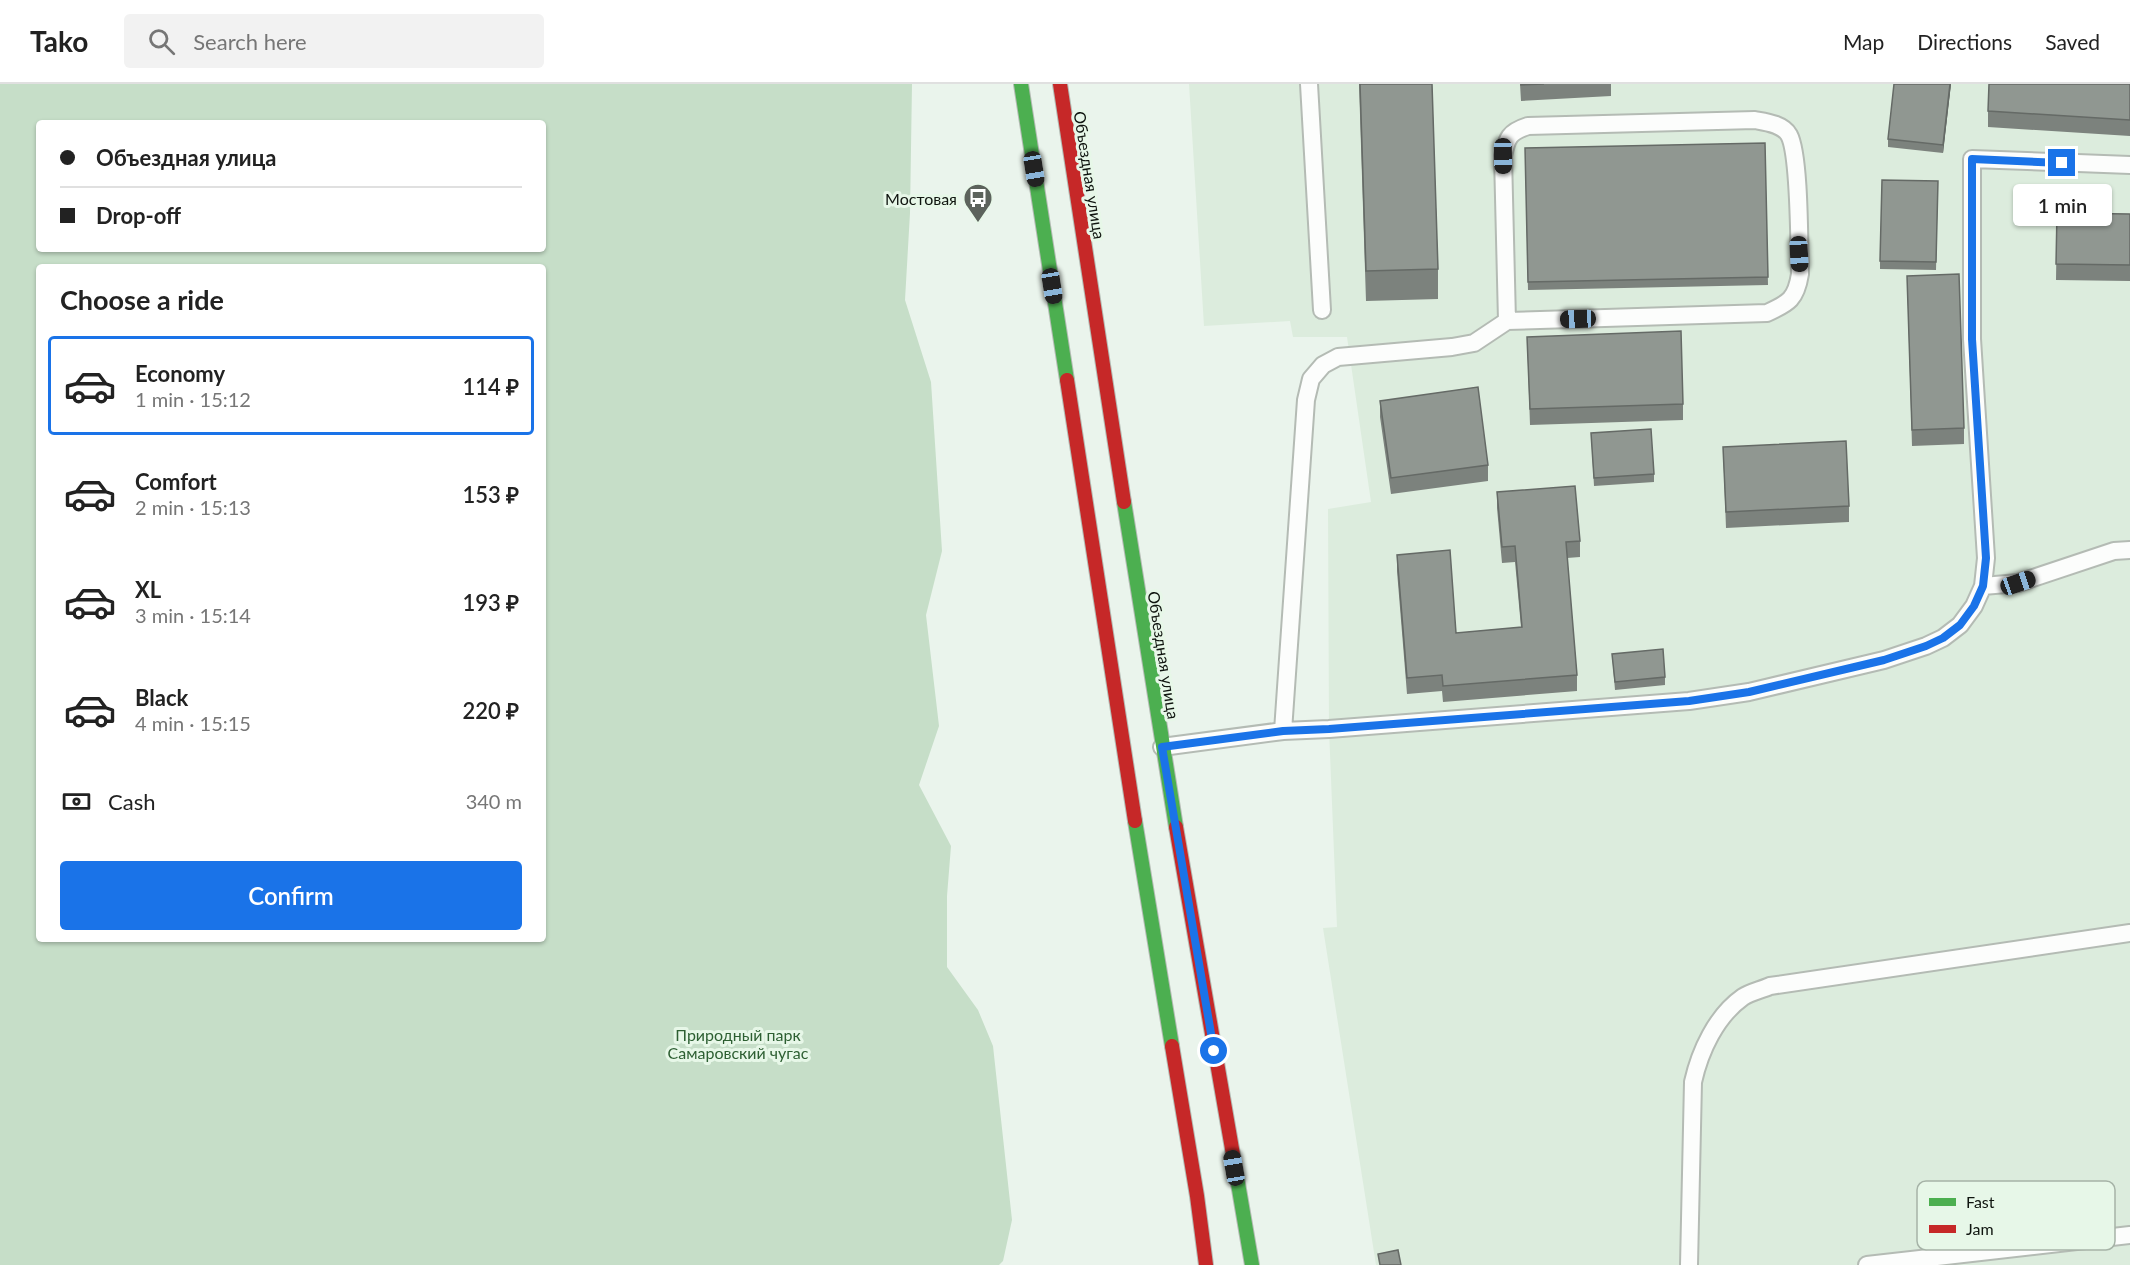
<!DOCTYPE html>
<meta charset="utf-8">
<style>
body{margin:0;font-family:Lato,sans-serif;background:#f2f2f2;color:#222;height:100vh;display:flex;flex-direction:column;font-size:22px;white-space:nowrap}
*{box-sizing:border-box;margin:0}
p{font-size:20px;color:#767676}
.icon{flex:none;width:33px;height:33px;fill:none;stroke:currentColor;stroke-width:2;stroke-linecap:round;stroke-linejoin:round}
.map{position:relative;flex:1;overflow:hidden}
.panel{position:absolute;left:36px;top:180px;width:510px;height:678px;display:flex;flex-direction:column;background:#fff;border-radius:6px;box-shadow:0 2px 4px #0004}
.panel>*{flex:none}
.guide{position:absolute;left:36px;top:36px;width:510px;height:132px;border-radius:6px;box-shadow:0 2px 4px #0004;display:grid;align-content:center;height:132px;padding:0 24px;background:#fff}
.end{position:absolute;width:27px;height:27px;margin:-14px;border:8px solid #1a73e8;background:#fff;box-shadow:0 0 0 3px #fff}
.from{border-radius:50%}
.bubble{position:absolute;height:42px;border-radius:6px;background:#fff;box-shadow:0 2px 4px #0004;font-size:20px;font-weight:600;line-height:42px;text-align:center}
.car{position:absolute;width:18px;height:36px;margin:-18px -9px;border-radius:8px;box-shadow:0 0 4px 2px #0007;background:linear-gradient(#222 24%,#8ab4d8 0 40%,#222 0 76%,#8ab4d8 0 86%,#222 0)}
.guide b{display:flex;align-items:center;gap:21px;height:57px;font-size:22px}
.guide b+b{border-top:2px solid #e0e0e0}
.guide i{width:15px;height:15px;background:#222}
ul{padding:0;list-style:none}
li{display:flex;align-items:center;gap:18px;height:99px;margin:0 12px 9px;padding:0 12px;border:3px solid transparent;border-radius:6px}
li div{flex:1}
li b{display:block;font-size:22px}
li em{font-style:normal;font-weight:600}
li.selected{border-color:#1a73e8}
li>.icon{width:54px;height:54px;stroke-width:1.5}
h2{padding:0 24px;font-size:27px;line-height:72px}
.pay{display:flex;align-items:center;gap:15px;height:66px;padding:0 24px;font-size:22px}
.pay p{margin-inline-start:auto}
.button{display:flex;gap:12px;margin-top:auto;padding:12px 24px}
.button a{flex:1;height:69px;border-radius:6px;background:#1a73e8;color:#fff;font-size:24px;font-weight:600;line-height:69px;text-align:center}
header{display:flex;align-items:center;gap:36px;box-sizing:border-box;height:84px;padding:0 30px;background:#fff;border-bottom:2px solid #e0e0e0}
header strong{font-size:28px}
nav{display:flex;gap:33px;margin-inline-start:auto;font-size:21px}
.search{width:420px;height:54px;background:#f2f2f2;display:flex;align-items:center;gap:15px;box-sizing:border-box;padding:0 21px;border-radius:6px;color:#767676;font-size:22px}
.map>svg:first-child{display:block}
.built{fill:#dcecdd}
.forest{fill:#c6dec8;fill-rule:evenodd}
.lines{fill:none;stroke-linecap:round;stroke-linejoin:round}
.lane-casing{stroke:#b4bbb4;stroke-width:20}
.fast-casing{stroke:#b4bbb4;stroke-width:16}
.jam-casing{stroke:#b4bbb4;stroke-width:16}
.lane{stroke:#fcfdfc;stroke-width:16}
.fast{stroke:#4caf50;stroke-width:14}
.jam{stroke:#c62828;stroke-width:14}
.wall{fill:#7c827d}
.shaded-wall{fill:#656a66}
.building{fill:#909791;stroke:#656a66;stroke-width:1.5}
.route{stroke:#1a73e8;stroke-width:8}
.labels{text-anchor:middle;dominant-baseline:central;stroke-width:6;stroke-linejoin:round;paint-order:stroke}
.street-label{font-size:16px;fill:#0f140f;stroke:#e7f7e8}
.poi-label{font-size:16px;fill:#0f140f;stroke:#e7f7e8;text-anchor:end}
.park-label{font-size:16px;fill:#2d5f32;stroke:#e7f7e8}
.key{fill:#e7f7e8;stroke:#a6b3a7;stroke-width:1.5}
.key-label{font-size:16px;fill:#0f140f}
</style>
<header>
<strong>Tako</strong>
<div class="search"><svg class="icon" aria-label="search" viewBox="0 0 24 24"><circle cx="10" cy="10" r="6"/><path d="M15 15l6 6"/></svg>Search here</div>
<nav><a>Map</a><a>Directions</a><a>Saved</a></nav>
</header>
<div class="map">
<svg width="2130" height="1181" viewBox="0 0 2130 1181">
<rect width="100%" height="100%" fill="#eaf4ec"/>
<path class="built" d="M1189,0H2130V1181H1376L1323,844L1337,843L1329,645L1328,425L1371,418L1347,253H1293L1290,237L1204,242Z"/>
<path class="forest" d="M0,0H912L910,129L905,216L931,298L942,467L926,531L939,642L919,701L951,762L947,812V883L978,926L993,962L1012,1136L1003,1177L999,1181H0ZM39,39H543V165H39ZM39,183H543V855H39Z"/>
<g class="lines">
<g class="lane-casing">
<path id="lane" d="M1309,0L1322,226
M1983,502L2018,499L2114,467L2130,466
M1283,647L1306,316L1311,295L1323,281L1338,273L1452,263L1474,259L1507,237L1767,229C1789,219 1796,215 1800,190C1799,162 1800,71 1789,51C1783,40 1766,38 1755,36L1528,42C1509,48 1507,54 1503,72L1507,237
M1162,663L1283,647L1329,645L1689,617L1749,608L1884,576L1926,562L1943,554L1960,541L1974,522L1983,502L1986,474L1972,255V75L2130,81
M1689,1181L1693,998C1700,967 1716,932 1743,913C1751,908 1761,906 1770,902L2130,849
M1867,1181L2130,1151"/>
</g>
<g class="fast-casing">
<path id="fast" d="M1021,0L1067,296
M1124,418L1176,743
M1135,737L1172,962
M1235,1082L1252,1181"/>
</g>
<g class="jam-casing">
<path id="jam" d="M1060,0L1124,418
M1067,296L1135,737
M1176,743L1235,1082
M1172,962L1197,1112L1206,1181"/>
</g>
<use href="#lane" class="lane"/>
<use href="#fast" class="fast"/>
<use href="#jam" class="jam"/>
</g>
<path class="wall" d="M1359,0H1432L1438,185V215L1366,217Z
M1520,0H1611V12L1521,17Z
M1951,0L1943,69L1888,63V55Z
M2130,0V52L1988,43V27Z
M1765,59L1768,201L1528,206L1525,64Z
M1938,97L1936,186L1880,185V177Z
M2057,129L2130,130V197L2056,196Z
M1907,192L1964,344V360L1912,362Z
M1527,253L1683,320V336L1530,341Z
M1380,317L1488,381V397L1391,410L1380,333Z
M1591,349L1654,390V398L1594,402Z
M1723,363L1849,422V438L1726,444Z
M1497,408L1580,457V473L1567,474L1577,591V607L1443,618L1442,607L1407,610L1397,487V471L1456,549L1521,543L1515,478L1502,479L1497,424Z
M1612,570L1665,593V601L1615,606Z"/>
<path class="shaded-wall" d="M1950,0H1951L1943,69V61Z"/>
<path class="building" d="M1360,0H1432L1438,185L1366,187Z
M1521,0H1544L1521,1Z
M1894,0H1950L1943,61L1888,55Z
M1989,0H2130V36L1988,27Z
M1765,59L1768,193L1528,198L1525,64Z
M1882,96L1938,97L1936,178L1880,177Z
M2057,129L2130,130V181L2056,180Z
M1959,190L1964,344L1912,346L1907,192Z
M1681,247L1683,320L1530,325L1527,253Z
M1478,303L1488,381L1391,394L1380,317Z
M1651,345L1654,390L1594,394L1591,349Z
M1846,357L1849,422L1726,428L1723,363Z
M1575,402L1580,457L1566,458L1577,591L1443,602L1442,591L1407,594L1397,471L1450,466L1456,549L1522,543L1515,462L1502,463L1497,408Z
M1663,565L1665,593L1615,598L1612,570Z
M1398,1166L1401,1181H1380L1378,1170Z"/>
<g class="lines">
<path class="route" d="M1214,967L1162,663L1283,647L1329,645L1689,617L1749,608L1884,576L1926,562L1943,554L1960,541L1974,522L1983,502L1986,474L1972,255V75L2062,79"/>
</g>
<defs>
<g id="bus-pin" transform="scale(1.5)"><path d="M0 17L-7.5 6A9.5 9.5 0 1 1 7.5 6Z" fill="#5c625c" stroke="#e7f7e8"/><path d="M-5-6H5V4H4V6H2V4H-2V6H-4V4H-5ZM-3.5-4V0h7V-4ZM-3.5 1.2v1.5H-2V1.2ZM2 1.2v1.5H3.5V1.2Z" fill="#fff"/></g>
</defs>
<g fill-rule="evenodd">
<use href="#bus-pin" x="978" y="114"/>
</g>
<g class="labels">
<g class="street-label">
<text transform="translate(1090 91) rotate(81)">Объездная улица</text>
<text transform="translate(1164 571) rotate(81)">Объездная улица</text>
</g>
<g class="poi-label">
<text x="957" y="114">Мостовая</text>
</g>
<g class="park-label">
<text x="738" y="950">Природный парк<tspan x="738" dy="18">Самаровский чугас</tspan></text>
</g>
</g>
<rect x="1917" y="1097" width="198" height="69" rx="9" class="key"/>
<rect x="1929" y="1114" width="27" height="8" fill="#4caf50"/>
<rect x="1929" y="1141" width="27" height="8" fill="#c62828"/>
<g class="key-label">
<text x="1966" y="1124">Fast</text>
<text x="1966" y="1151">Jam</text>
</g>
</svg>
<i class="end from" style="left:1214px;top:967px"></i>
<i class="end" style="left:2062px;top:79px"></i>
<div class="bubble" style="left:2013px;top:100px;width:99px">1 min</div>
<i class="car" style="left:1503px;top:72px;rotate:179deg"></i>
<i class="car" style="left:1034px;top:85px;rotate:171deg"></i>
<i class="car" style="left:1799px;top:170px;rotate:177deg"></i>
<i class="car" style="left:1052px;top:202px;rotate:171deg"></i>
<i class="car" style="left:1578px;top:235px;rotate:268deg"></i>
<i class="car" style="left:2018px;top:499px;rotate:71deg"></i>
<i class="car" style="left:1234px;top:1084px;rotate:350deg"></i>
<div class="guide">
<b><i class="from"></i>Объездная улица</b>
<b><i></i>Drop-off</b>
</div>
<section class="panel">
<h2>Choose a ride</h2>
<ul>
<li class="selected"><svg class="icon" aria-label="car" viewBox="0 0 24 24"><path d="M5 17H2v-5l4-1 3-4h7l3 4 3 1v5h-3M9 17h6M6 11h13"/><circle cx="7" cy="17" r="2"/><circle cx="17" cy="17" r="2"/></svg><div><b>Economy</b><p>1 min · 15:12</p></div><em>114 ₽</em></li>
<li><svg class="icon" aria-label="car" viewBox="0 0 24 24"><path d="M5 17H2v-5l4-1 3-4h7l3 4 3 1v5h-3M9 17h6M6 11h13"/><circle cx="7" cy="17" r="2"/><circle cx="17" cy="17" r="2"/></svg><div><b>Comfort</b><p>2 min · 15:13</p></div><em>153 ₽</em></li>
<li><svg class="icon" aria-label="car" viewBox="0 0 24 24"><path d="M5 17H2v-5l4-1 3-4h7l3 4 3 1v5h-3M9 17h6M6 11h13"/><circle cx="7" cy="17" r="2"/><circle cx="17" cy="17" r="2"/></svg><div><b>XL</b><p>3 min · 15:14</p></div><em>193 ₽</em></li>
<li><svg class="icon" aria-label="car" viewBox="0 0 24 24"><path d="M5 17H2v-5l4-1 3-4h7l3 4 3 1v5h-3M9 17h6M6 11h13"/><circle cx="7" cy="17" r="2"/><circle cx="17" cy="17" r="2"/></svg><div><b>Black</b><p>4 min · 15:15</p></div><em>220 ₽</em></li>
</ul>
<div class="pay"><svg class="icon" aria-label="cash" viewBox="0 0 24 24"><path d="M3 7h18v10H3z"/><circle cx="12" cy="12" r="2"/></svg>Cash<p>340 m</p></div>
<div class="button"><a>Confirm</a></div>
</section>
</div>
